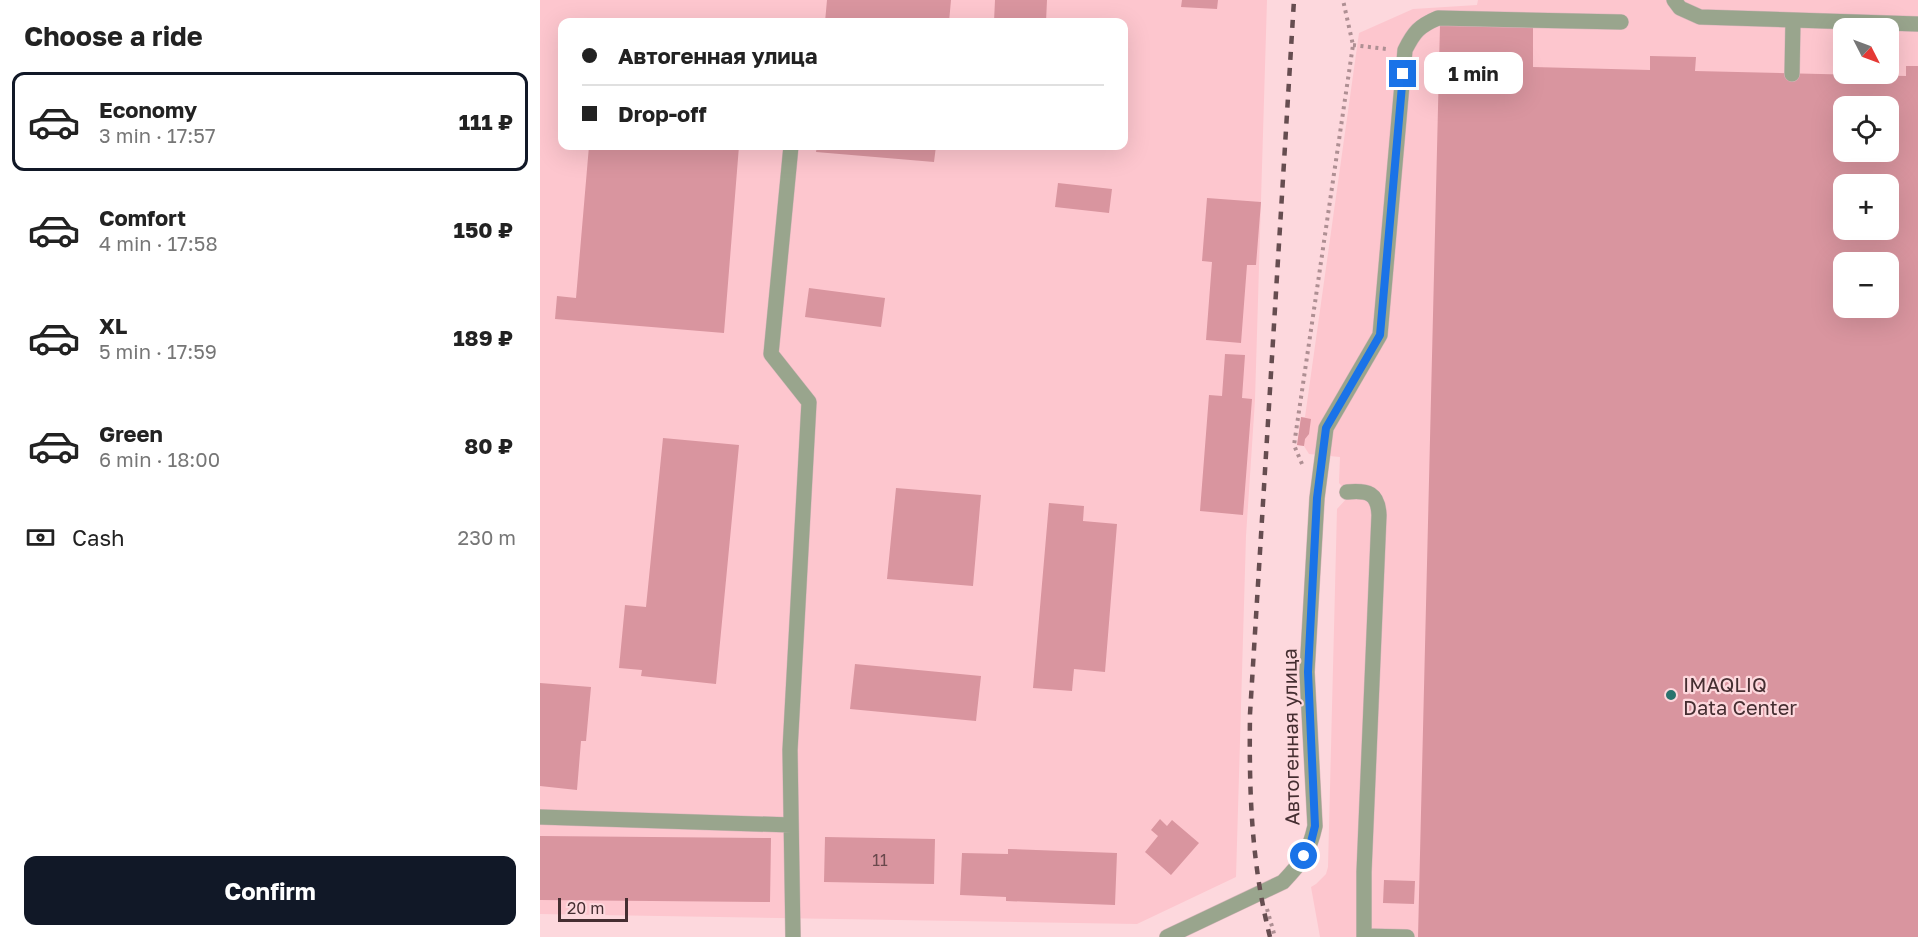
<!DOCTYPE html>
<meta charset="utf-8">
<style>
body{margin:0;font-family:"Golos Text",sans-serif;background:#f6f6f6;color:#222;height:100vh;display:flex;flex-direction:column;font-size:22px;white-space:nowrap}
*{box-sizing:border-box;margin:0}
p{font-size:20px;color:#767676}
.icon{flex:none;width:33px;height:33px;fill:none;stroke:currentColor;stroke-width:2;stroke-linecap:round;stroke-linejoin:round}
.map{position:relative;flex:1;overflow:hidden}
.panel{display:flex;flex-direction:column;background:#fff;width:540px}
.panel>*{flex:none}
.guide{position:absolute;left:18px;top:18px;width:570px;height:132px;border-radius:12px;box-shadow:0 6px 24px #0002;display:grid;align-content:center;height:132px;padding:0 24px;background:#fff}
.needle{width:39px;rotate:132deg}
.fabs{position:absolute;left:1293px;top:18px;display:grid;gap:12px}
.fabs a{display:grid;place-items:center;width:66px;height:66px;border-radius:12px;background:#fff;box-shadow:0 6px 24px #0002;font-size:30px}
.scale{position:absolute;left:18px;bottom:15px;width:70px;box-sizing:border-box;padding-left:6px;border:3px solid #452e31;border-top:0;font-size:16px;line-height:21px;white-space:nowrap;color:#452e31;-webkit-text-stroke:4px #fdd8dd;paint-order:stroke}
.end{position:absolute;width:27px;height:27px;margin:-14px;border:8px solid #1a73e8;background:#fff;box-shadow:0 0 0 3px #fff}
.from{border-radius:50%}
.bubble{position:absolute;height:42px;border-radius:12px;background:#fff;box-shadow:0 6px 24px #0002;font-size:20px;font-weight:700;line-height:42px;text-align:center}
.guide b{display:flex;align-items:center;gap:21px;height:57px;font-size:22px}
.guide b+b{border-top:2px solid #e0e0e0}
.guide i{width:15px;height:15px;background:#222}
ul{padding:0;list-style:none}
li{display:flex;align-items:center;gap:18px;height:99px;margin:0 12px 9px;padding:0 12px;border:3px solid transparent;border-radius:12px}
li div{flex:1}
li b{display:block;font-size:22px}
li em{font-style:normal;font-weight:700}
li.selected{border-color:#111827}
li>.icon{width:54px;height:54px;stroke-width:1.5}
h2{padding:0 24px;font-size:27px;line-height:72px}
.pay{display:flex;align-items:center;gap:15px;height:66px;padding:0 24px;font-size:22px}
.pay p{margin-inline-start:auto}
.button{display:flex;gap:12px;margin-top:auto;padding:12px 24px}
.button a{flex:1;height:69px;border-radius:12px;background:#111827;color:#fff;font-size:24px;font-weight:700;line-height:69px;text-align:center}
main{display:flex;flex:1;min-height:0}
.map>svg:first-child{display:block}
.built{fill:#fdc6ce;fill-rule:evenodd}
.building{fill:#d9959f;fill-rule:evenodd}
.lines{fill:none;stroke-linecap:round;stroke-linejoin:round}
.minor-casing{stroke:#d8b6bb;stroke-width:16}
.path{stroke:#ae8f93;stroke-width:4;stroke-dasharray:3 4.5;stroke-linecap:butt}
.minor{stroke:#99a58d;stroke-width:15}
.rail{stroke:#664d50;stroke-width:4.5;stroke-dasharray:8 8;stroke-linecap:butt}
.route{stroke:#1a73e8;stroke-width:8}
.poi-dot{fill:#29736e;stroke:#fdd8dd;stroke-width:2}
.labels{text-anchor:middle;dominant-baseline:central;stroke-width:4.5;stroke-linejoin:round;paint-order:stroke}
.number-label{font-size:16px;fill:#6a484c}
.poi-label{font-size:20px;fill:#452e31;stroke:#fdd8dd;text-anchor:start}
.street-label{font-size:20px;fill:#452e31;stroke:#fdd8dd}
</style>
<main>
<section class="panel">
<h2>Choose a ride</h2>
<ul>
<li class="selected"><svg class="icon" aria-label="car" viewBox="0 0 24 24"><path d="M5 17H2v-5l4-1 3-4h7l3 4 3 1v5h-3M9 17h6M6 11h13"/><circle cx="7" cy="17" r="2"/><circle cx="17" cy="17" r="2"/></svg><div><b>Economy</b><p>3 min · 17:57</p></div><em>111 ₽</em></li>
<li><svg class="icon" aria-label="car" viewBox="0 0 24 24"><path d="M5 17H2v-5l4-1 3-4h7l3 4 3 1v5h-3M9 17h6M6 11h13"/><circle cx="7" cy="17" r="2"/><circle cx="17" cy="17" r="2"/></svg><div><b>Comfort</b><p>4 min · 17:58</p></div><em>150 ₽</em></li>
<li><svg class="icon" aria-label="car" viewBox="0 0 24 24"><path d="M5 17H2v-5l4-1 3-4h7l3 4 3 1v5h-3M9 17h6M6 11h13"/><circle cx="7" cy="17" r="2"/><circle cx="17" cy="17" r="2"/></svg><div><b>XL</b><p>5 min · 17:59</p></div><em>189 ₽</em></li>
<li><svg class="icon" aria-label="car" viewBox="0 0 24 24"><path d="M5 17H2v-5l4-1 3-4h7l3 4 3 1v5h-3M9 17h6M6 11h13"/><circle cx="7" cy="17" r="2"/><circle cx="17" cy="17" r="2"/></svg><div><b>Green</b><p>6 min · 18:00</p></div><em>80 ₽</em></li>
</ul>
<div class="pay"><svg class="icon" aria-label="cash" viewBox="0 0 24 24"><path d="M3 7h18v10H3z"/><circle cx="12" cy="12" r="2"/></svg>Cash<p>230 m</p></div>
<div class="button"><a>Confirm</a></div>
</section>
<div class="map">
<svg width="1378" height="937" viewBox="0 0 1378 937">
<rect width="100%" height="100%" fill="#fdd8dd"/>
<path class="built" d="M0,0H727L715,400L706,536L696,877L597,924L0,914ZM22,22H584V146H22Z
M938,0H1378V937H780L771,887L776,884L786,874L788,867L797,509L808,497L807,492L799,483L800,457L769,454L764,446L757,445L761,417H765L819,33L873,9L937,5ZM1304,28H1348V74H1304ZM1304,106H1348V152H1304ZM1304,184H1348V230H1304ZM1304,262H1348V308H1304Z"/>
<path class="building" d="M287,0H411L409,22H285Z
M455,0H507L506,22H454Z
M642,0H678L677,9L641,7Z
M900,25L993,27V67L1110,70V56L1156,57L1155,71L1366,76V66H1378V937H878ZM1304,106H1348V152H1304ZM1304,184H1348V230H1304ZM1304,262H1348V308H1304Z
M49,146H199L184,333L15,319L17,296L36,298Z
M277,146H396L394,162L276,152Z
M518,183L572,189L569,213L515,207Z
M667,198L721,202L716,265H707L701,343L666,340L672,262L662,261Z
M269,288L345,298L341,327L265,317Z
M685,354L705,355L702,398L712,399L703,515L660,511L669,395L682,396Z
M761,417L771,419L769,434L765,439L764,446L757,445Z
M123,438L199,445L176,684L101,676L102,670L79,668L85,605L106,607Z
M356,488L441,495L433,586L347,579Z
M509,503L544,506L543,521L577,524L565,672L534,669L532,691L493,688Z
M315,664L441,676L436,721L310,709Z
M0,683L51,687L46,741H41L37,790L0,786Z
M620,819L627,826L632,820L659,843L631,875L605,852L618,836L611,830Z
M0,836L231,838L230,902L0,900Z
M285,837L395,839L394,884L284,882Z
M468,849L577,853L575,905L466,901V897L420,895L422,853L468,854Z
M844,880L875,881L874,904L843,903Z"/>
<g class="lines">
<g class="minor-casing">
<path id="minor" d="M1134,0L1140,8L1160,17L1378,24
M1252,74L1253,20
M251,146L231,354L269,402L250,750L253,937
M807,492C828,490 838,493 839,515L824,872V937
M0,817L251,825
M824,936L867,937
M627,937L743,882C762,862 769,853 775,826L767,672L777,498L786,428L840,335L865,50C874,32 879,26 898,18L1081,22"/>
</g>
<path class="path" d="M813,45L846,49
M762,464L754,445L813,45L803,0
M727,909L735,937"/>
<use href="#minor" class="minor"/>
<path class="rail" d="M730,937C711,862 709,791 710,714L754,0"/>
</g>
<g class="lines">
<path class="route" d="M764,856L770,846L775,826L768,672L777,498L786,428L840,335L863,74"/>
</g>
<circle class="poi-dot" cx="1131" cy="695" r="6"/>
<g class="labels">
<g class="number-label">
<text x="340" y="860">11</text>
</g>
<g class="poi-label">
<text x="1143" y="684">IMAQLIQ<tspan x="1143" dy="23">Data Center</tspan></text>
</g>
<g class="street-label">
<text transform="translate(750 737) rotate(-91)">Автогенная улица</text>
</g>
</g>
</svg>
<div class="fabs">
<a><svg class="needle" viewBox="-14 -14 28 28"><path d="M0-13l5 13h-10z" fill="#e53935"/><path d="M0 13l5-13h-10z" fill="#767676"/></svg></a>
<a><svg class="icon" aria-label="locate" viewBox="0 0 24 24"><circle cx="12" cy="12" r="6"/><path d="M12 2v4M12 18v4M2 12h4M18 12h4"/></svg></a>
<a>+</a>
<a>−</a>
</div>
<div class="scale">20 m</div>
<i class="end from" style="left:764px;top:856px"></i>
<i class="end" style="left:863px;top:74px"></i>
<div class="bubble" style="left:884px;top:52px;width:99px">1 min</div>
<div class="guide">
<b><i class="from"></i>Автогенная улица</b>
<b><i></i>Drop-off</b>
</div>
</div>
</main>
